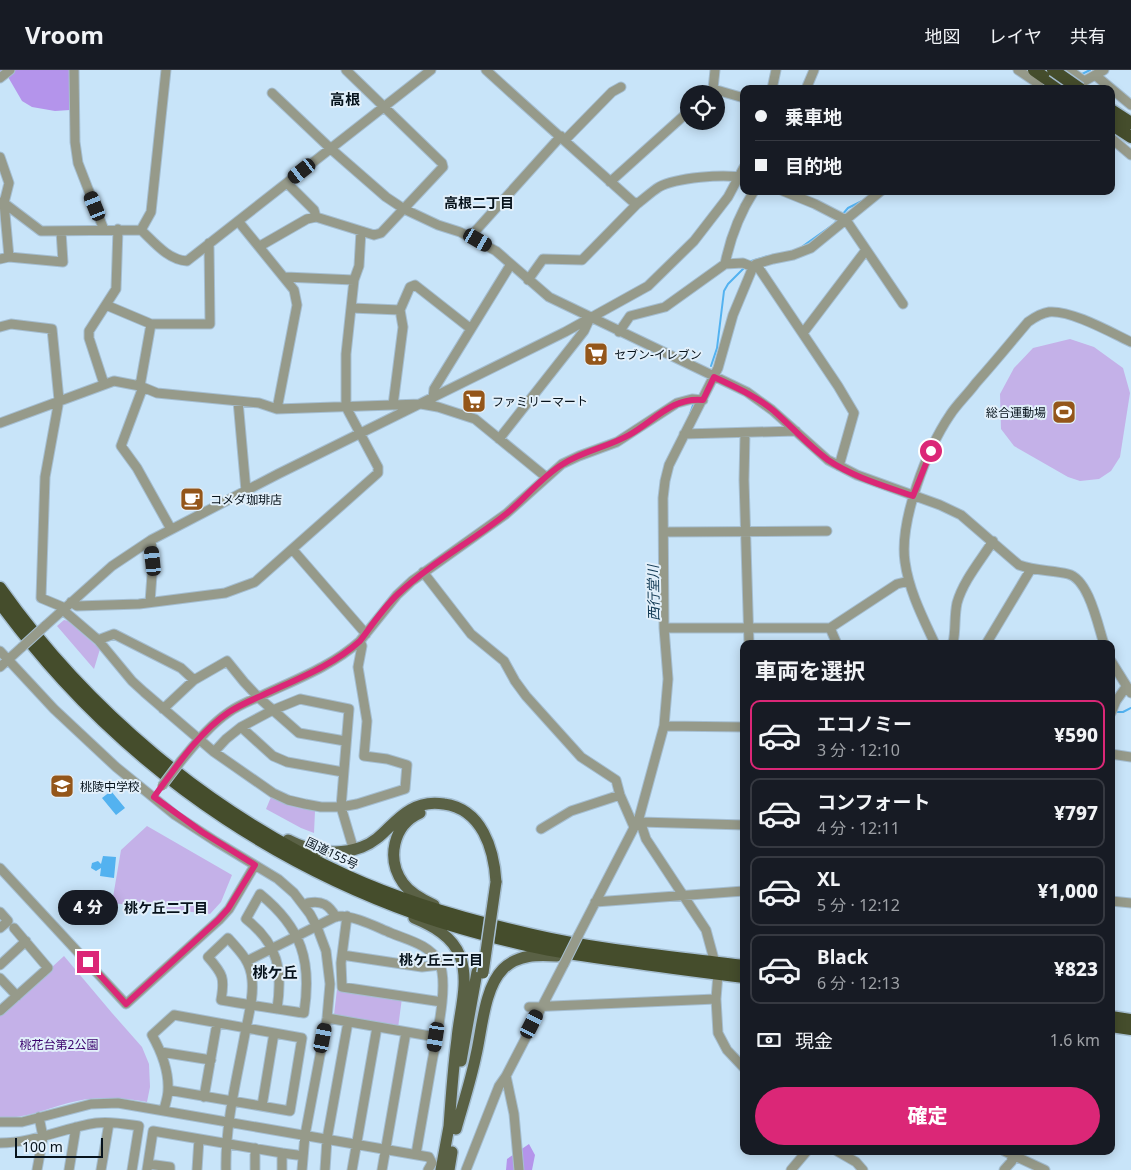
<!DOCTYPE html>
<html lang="ja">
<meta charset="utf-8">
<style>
body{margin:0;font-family:"Noto Sans","Noto Sans JP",sans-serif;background:#20242c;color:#f1f3f6;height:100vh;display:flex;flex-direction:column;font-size:19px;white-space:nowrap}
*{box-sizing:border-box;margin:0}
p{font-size:16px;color:#9ea1a6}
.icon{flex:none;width:28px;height:28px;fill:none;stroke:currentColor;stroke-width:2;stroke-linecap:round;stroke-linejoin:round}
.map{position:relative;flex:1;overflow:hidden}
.side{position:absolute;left:740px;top:570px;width:375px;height:515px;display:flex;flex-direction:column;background:#171b24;border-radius:10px;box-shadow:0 2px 12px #0003}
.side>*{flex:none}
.top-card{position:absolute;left:740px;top:15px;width:375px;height:110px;border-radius:10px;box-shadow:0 2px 12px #0003;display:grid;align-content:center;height:110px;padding:0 15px;background:#171b24}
.controls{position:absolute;left:680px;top:15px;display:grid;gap:10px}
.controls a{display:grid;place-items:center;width:45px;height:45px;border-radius:50%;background:#171b24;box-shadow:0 2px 12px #0003;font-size:25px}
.scale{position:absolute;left:15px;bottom:12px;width:88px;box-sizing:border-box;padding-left:5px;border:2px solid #07131c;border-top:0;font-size:14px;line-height:18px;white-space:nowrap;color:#07131c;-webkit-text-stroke:4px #e1effa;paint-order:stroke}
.end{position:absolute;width:22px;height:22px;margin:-11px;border:6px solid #db2777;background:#fff;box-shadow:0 0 0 2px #fff}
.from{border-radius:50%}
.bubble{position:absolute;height:35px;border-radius:18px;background:#171b24;box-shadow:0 2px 12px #0003;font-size:16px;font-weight:800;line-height:35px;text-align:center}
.car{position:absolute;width:15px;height:30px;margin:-15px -8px;border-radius:6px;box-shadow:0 0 4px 1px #0007;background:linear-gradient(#222 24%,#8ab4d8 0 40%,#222 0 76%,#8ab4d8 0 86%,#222 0)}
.top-card b{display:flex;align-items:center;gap:18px;height:48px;font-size:19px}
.top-card b+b{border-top:1px solid #363941}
.top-card i{width:12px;height:12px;background:#f1f3f6}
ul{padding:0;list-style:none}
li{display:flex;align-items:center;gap:15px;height:70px;margin:0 10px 8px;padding:0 5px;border:2px solid #363941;border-radius:10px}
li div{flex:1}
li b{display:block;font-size:19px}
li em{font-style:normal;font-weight:800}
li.selected{border-color:#db2777}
li>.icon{width:45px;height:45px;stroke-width:1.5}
h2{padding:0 15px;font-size:22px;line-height:60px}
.pay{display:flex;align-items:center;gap:12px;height:55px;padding:0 15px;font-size:19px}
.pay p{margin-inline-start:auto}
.action{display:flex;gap:10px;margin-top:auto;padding:10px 15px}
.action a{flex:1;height:58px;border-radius:30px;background:#db2777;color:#fff;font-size:20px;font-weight:800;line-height:58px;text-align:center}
header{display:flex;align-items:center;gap:30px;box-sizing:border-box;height:70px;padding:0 25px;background:#171b24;border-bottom:1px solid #363941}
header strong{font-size:24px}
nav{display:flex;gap:28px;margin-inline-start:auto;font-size:18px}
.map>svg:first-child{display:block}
.green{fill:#c4b1e8}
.forest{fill:#b494eb}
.water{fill:#53b2f0}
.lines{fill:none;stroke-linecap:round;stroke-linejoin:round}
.stream{stroke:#53b2f0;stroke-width:2}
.minor-casing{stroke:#a5bed1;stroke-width:11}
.major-casing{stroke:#a5bed1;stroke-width:14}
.highway-casing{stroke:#a5bed1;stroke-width:15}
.minor{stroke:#969a8a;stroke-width:9}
.major{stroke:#5a6145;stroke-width:11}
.highway{stroke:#454d2c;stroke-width:12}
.minor-bridge-casing{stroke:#a5bed1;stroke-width:11;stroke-linecap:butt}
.major-bridge-casing{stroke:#a5bed1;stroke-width:14;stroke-linecap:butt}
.highway-bridge-casing{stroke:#a5bed1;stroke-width:15;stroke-linecap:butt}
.minor-bridge{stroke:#969a8a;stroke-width:9}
.major-bridge{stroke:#5a6145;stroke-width:11}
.highway-bridge{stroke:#454d2c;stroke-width:12}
.route{stroke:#db2777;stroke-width:6}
.labels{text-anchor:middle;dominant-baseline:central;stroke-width:4;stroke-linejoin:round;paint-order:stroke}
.poi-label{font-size:12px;fill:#07131c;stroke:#e1effa;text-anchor:start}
.street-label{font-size:12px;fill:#07131c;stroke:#e1effa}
.park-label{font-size:12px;fill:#3a006b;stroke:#e1effa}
.neighbourhood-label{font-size:14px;font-weight:bold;fill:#07131c;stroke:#e1effa}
.water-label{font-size:14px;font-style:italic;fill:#113953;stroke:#e1effa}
.quarter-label{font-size:15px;font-weight:bold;fill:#07131c;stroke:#e1effa}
</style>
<header>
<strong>Vroom</strong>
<nav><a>地図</a><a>レイヤ</a><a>共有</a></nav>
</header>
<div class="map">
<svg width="1131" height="1100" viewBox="0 0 1131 1100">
<rect width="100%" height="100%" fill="#c8e4f9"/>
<path class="green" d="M1070,269L1094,277L1123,298L1130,323L1120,387L1111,401L1099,409L1080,411L1068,407L1014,376L1001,359L1000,324L1014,298L1033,278Z
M64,550L68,551L100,579L94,599L57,556Z
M271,727L283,733L315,741L314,763L301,758L266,739Z
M147,756L232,805L221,832L210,844L112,833L121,780Z
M64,886L112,943L142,977L149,994L150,1017L147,1032C123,1028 101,1026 77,1031C51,1036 26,1050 0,1047V945Z
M337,919L402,928L398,958L336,947L334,945Z"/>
<path class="forest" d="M0,0H78V35L70,40L55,41L32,37L22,31L4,0L0,2Z
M529,1074L535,1085L532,1100H506L507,1089Z"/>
<path class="water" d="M111,721L125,738L116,745L102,728Z
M103,786L116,787L114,808L100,806L101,798L96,801L91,798L92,793L98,791L101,794Z"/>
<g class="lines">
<path class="stream" d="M1080,5L1090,0
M842,145L848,138L862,131
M803,176L834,154L839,148
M748,192L768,186
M711,296L717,278L724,221L728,214L744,198
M690,344L693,335
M1117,642H1123L1131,638"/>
<g class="minor-casing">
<path id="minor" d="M74,0L75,72L78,93L104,160
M486,0C534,44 583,87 632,131L637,134C644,129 651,122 659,117C675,108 725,103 744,108
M715,0L713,19L744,28
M1018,0L1036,12L1041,19
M1069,0L1084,11
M1095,5L1131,35
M0,8L10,0
M1072,18L1104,0
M772,19L776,0
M806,19L814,0
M272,23L331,79L386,127L404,139L438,155L460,162L496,181L549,227L747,322L772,340L828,390L857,405L940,435L961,445L1019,495C1035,501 1052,500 1068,504C1089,509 1098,556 1104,574
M1111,68L1131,85
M565,70L612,22L621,17
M0,87L9,113L4,133L9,187
M610,112L689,41
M287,113L314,140L316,147
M783,121L815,134L846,150L903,234
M0,132L4,133L41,161L141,160C154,172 168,190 187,191L431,0
M238,151L294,220L297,235L277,339
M141,160L151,142L166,0
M470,167L561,66
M260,176L307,149L316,147L374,165L381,163L443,97L442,93L346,0
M0,189L9,187L63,192L61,161
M725,194C730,169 740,143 754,121
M756,194L838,316L854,343L839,396
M285,207L354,210
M528,210L543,189L582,190L637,134
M106,235L151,254H210L209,173
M351,238L400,240L410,217L415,215L471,259
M0,257L11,254L52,259L59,330L45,407L41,528L65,538
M619,262L630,246L665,237L725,194L743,193L753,197
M803,263L866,180
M104,314L89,268V261L116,219L118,159
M140,316L151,254
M143,317L121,376L137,398L171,459
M433,328L434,319L511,194
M238,331L246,421
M393,335L403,257L400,240
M0,353L114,311L140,316L157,323L259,333L277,339L421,334L438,337L475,349L546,407
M745,363L744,410L749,574
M684,364L796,361
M499,369L584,261L590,248
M664,462L827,461
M293,480L366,564
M423,502L471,564L504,591L515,611L526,626L581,687L616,710L620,725L634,757
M71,532L77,536L139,534L225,523L255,512L378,403V397L346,337V284L354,210L359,196L361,161
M150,532L153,491L151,470
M63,540L98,570L132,611L144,622L214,682L273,723L288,730L305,734L321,737H341L357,734L405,719L407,695L387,689L364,686L367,651L358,597L362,576L360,571
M45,556L112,496L151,470L278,404L565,262L648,216L694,171L728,127L744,97
M664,558H830L897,514L909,511
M830,558L837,574
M98,570L114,564L181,598L194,610
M935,574C923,548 909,521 905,492C899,451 927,379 950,345C957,334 968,324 976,313C994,293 1011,272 1028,252C1035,247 1041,243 1049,242C1071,240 1110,262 1131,272
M951,574L953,573C956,560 954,547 957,533C963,511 981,490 993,471
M986,574L1031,499
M0,581L54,639L116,697L175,745L215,771L278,809L294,823L310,844L317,857L326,881L330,914L327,948L305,1065L302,1100
M1111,591L1131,623
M0,597L22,577
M163,639L194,610L227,591L244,612L258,627L299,663L345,671
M1111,643L1116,631L1126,617
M664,656L744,657
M241,657L273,686L287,692L343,702
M214,682L226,669L241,657L273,640L300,629L349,639L341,737L352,774
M1111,684L1131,687
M181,691C196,673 210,655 229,642C239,635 252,630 263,625C297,609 332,596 360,571L397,525L412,511L506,444L562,394L579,386L617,372L677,333L692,329L703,330
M639,748L646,769L706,860L718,904L716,929L718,963L727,980L744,998
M640,752L744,755
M541,759L571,741L620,725
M0,798L126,934L219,850L229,839L255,795
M1111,831L1131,833
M595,832L744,821
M308,833C322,830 329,835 336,847
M0,842L8,851L0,858
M347,846L341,893L342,917L442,932
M578,866L639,748L664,656L668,609L664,558L663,428L665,411L669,395L718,298L733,245L753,197L756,194L773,189L793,185L811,178L881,121
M342,885L422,897L440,895
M247,891L337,846C356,846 374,856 391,863C408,870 430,875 439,892C450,914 435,973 431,998C426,1027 421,1055 416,1084
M0,895L26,871
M0,908L17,926
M529,937L716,929
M0,941L48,898L14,858
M327,948L436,967
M161,982L211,990
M506,1006L514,1044L519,1100
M204,1027L217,953
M262,1036L274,963
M164,1040C165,1034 168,1027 168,1020C169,1001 161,981 152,965L174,945L302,968L290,1041L168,1020
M0,1052H22L91,1034L118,1033L429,1087L432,1093L428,1100
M0,1073C34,1073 63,1058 96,1053C111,1051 125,1054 139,1056L132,1100
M837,1081L856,1092L863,1100
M1004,1081L1045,1100
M282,1083L297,1085
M148,1094L170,1097V1100
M37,1100L43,1067L39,1047
M69,1100L76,1057
M101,1100L109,1053
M147,1100L153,1061L282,1083V1100
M197,1100L199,1069
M226,1100C225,1054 237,1008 245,964C248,947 254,927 252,910C251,892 240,881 228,868L208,887C223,904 225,908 221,930C249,935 277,939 304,943C312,891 302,858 260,824L246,849C278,874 283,900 277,939
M255,1100V1078
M325,1100L327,1069L348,952
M352,1100L377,957
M382,1100L406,962
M466,1100L499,1016L506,1006L564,894
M791,1100L807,1081
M1004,1100L1012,1091L1011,1081"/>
</g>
<g class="major-casing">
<path id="major" d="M420,743C393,755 386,789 403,813C410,823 423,830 434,835
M288,770C311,782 338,786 362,777C382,770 392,750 410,740C420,734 432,732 444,734C482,739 494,779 496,812
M414,848C433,856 452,866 460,886C470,912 459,943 457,969C453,999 451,1028 449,1057
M461,991L477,902
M456,1059C463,1034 471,1010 476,985C482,960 484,918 503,899C518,884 538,885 557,886
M441,1100L450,1051
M449,1100L452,1082"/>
</g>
<g class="highway-casing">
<path id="highway" d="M1034,0L1061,19
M1111,40L1131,53
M1111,54L1131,67
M0,518C87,641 209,743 347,806C406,833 470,851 533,865C602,881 674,887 744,896
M0,533C20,560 41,586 63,610C160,716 282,796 417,844C454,857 492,867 530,876C561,883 592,887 624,891C664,897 704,902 744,907
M1111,947L1131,950
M1111,956L1131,959"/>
</g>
<use href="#minor" class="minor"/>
<use href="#major" class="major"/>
<use href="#highway" class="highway"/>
<g class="minor-bridge-casing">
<path id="minor-bridge" d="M22,577L45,556
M162,716L181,691
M564,894L578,866"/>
</g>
<g class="major-bridge-casing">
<path id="major-bridge" d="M483,903L496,812"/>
</g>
<g class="highway-bridge-casing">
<path id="highway-bridge" d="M1053,0L1080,19"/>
</g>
<use href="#minor-bridge" class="minor-bridge"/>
<use href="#major-bridge" class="major-bridge"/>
<use href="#highway-bridge" class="highway-bridge"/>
</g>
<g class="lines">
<path class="route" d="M88,892L126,934L218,850L228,839L255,795L202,762L154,727C176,697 198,663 229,642C240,635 252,630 263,625C297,609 332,596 360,571C372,555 384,537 398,524C431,493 471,472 506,444C525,429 541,407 563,394C583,381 608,377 629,365C654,351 672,327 703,330L714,307C735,317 756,326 774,341C792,357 809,376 828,390C853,407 885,416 913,426L931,381"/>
</g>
<defs>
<g id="supermarket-square" transform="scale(1.25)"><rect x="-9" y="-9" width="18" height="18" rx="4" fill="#94561a" stroke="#e1effa"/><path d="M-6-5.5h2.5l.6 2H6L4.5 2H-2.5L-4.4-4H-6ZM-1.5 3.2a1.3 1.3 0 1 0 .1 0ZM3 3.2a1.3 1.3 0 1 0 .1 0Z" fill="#fff"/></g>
<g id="stadium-square" transform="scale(1.25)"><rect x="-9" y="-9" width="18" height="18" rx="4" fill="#94561a" stroke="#e1effa"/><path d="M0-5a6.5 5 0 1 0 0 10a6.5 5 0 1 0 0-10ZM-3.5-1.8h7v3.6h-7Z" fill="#fff"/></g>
<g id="cafe-square" transform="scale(1.25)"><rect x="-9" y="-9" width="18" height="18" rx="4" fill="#94561a" stroke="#e1effa"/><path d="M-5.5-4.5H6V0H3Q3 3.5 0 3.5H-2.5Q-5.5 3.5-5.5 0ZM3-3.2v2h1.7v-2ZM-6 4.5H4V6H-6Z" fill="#fff"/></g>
<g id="school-square" transform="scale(1.25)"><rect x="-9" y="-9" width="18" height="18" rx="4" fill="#94561a" stroke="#e1effa"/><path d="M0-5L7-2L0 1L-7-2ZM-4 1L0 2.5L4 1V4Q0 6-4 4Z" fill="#fff"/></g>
</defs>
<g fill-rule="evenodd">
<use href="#supermarket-square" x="596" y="284"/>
<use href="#supermarket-square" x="474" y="331"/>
<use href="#stadium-square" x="1064" y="342"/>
<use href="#cafe-square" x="192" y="429"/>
<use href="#school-square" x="62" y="716"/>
</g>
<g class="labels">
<g class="poi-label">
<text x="614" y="284">セブン-イレブン</text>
<text x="492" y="331">ファミリーマート</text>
<text x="1046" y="342" text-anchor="end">総合運動場</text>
<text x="210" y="429">コメダ珈琲店</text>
<text x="80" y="716">桃陵中学校</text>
</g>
<g class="street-label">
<text transform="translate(332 783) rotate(26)">国道155号</text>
</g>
<g class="park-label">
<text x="59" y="974">桃花台第2公園</text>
</g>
<g class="neighbourhood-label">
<text x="479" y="132">高根二丁目</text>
<text x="166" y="837">桃ケ丘二丁目</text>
<text x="441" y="889">桃ケ丘三丁目</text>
</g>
<g class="water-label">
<text transform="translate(653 523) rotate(-91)">西行堂川</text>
</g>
<g class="quarter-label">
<text x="345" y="29">高根</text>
<text x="275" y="902">桃ケ丘</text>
</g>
</g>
</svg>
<div class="controls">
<a><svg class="icon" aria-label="locate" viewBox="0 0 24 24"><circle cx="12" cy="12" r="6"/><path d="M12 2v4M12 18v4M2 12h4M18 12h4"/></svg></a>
</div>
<div class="scale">100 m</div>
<i class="end from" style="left:931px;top:381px"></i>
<i class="end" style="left:88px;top:892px"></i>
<div class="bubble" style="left:58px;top:820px;width:60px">4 分</div>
<i class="car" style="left:302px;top:101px;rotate:232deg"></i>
<i class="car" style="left:95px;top:136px;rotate:338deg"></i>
<i class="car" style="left:478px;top:170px;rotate:120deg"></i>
<i class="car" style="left:153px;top:491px;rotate:354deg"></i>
<i class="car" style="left:532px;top:954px;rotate:27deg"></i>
<i class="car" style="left:436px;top:967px;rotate:189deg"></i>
<i class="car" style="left:323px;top:968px;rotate:11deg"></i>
<div class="top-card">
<b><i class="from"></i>乗車地</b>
<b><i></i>目的地</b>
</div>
<section class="side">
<h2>車両を選択</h2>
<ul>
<li class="selected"><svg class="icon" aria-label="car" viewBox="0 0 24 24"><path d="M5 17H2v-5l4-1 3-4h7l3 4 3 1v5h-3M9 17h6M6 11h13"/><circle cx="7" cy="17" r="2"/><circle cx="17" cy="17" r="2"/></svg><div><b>エコノミー</b><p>3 分 · 12:10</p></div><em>¥590</em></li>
<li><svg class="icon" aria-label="car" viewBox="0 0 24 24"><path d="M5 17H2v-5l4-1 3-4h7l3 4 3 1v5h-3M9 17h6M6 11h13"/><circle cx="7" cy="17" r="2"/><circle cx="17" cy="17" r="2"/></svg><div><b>コンフォート</b><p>4 分 · 12:11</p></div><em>¥797</em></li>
<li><svg class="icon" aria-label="car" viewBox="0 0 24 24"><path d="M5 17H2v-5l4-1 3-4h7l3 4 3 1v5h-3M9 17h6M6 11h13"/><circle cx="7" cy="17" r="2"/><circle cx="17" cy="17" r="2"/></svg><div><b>XL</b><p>5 分 · 12:12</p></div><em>¥1,000</em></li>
<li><svg class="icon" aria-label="car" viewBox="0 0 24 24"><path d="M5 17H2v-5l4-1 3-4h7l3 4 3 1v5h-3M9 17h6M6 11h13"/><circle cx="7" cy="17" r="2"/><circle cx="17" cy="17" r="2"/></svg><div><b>Black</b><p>6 分 · 12:13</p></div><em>¥823</em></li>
</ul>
<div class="pay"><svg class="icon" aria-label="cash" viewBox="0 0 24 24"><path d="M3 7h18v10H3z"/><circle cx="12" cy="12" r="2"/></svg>現金<p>1.6 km</p></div>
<div class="action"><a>確定</a></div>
</section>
</div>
